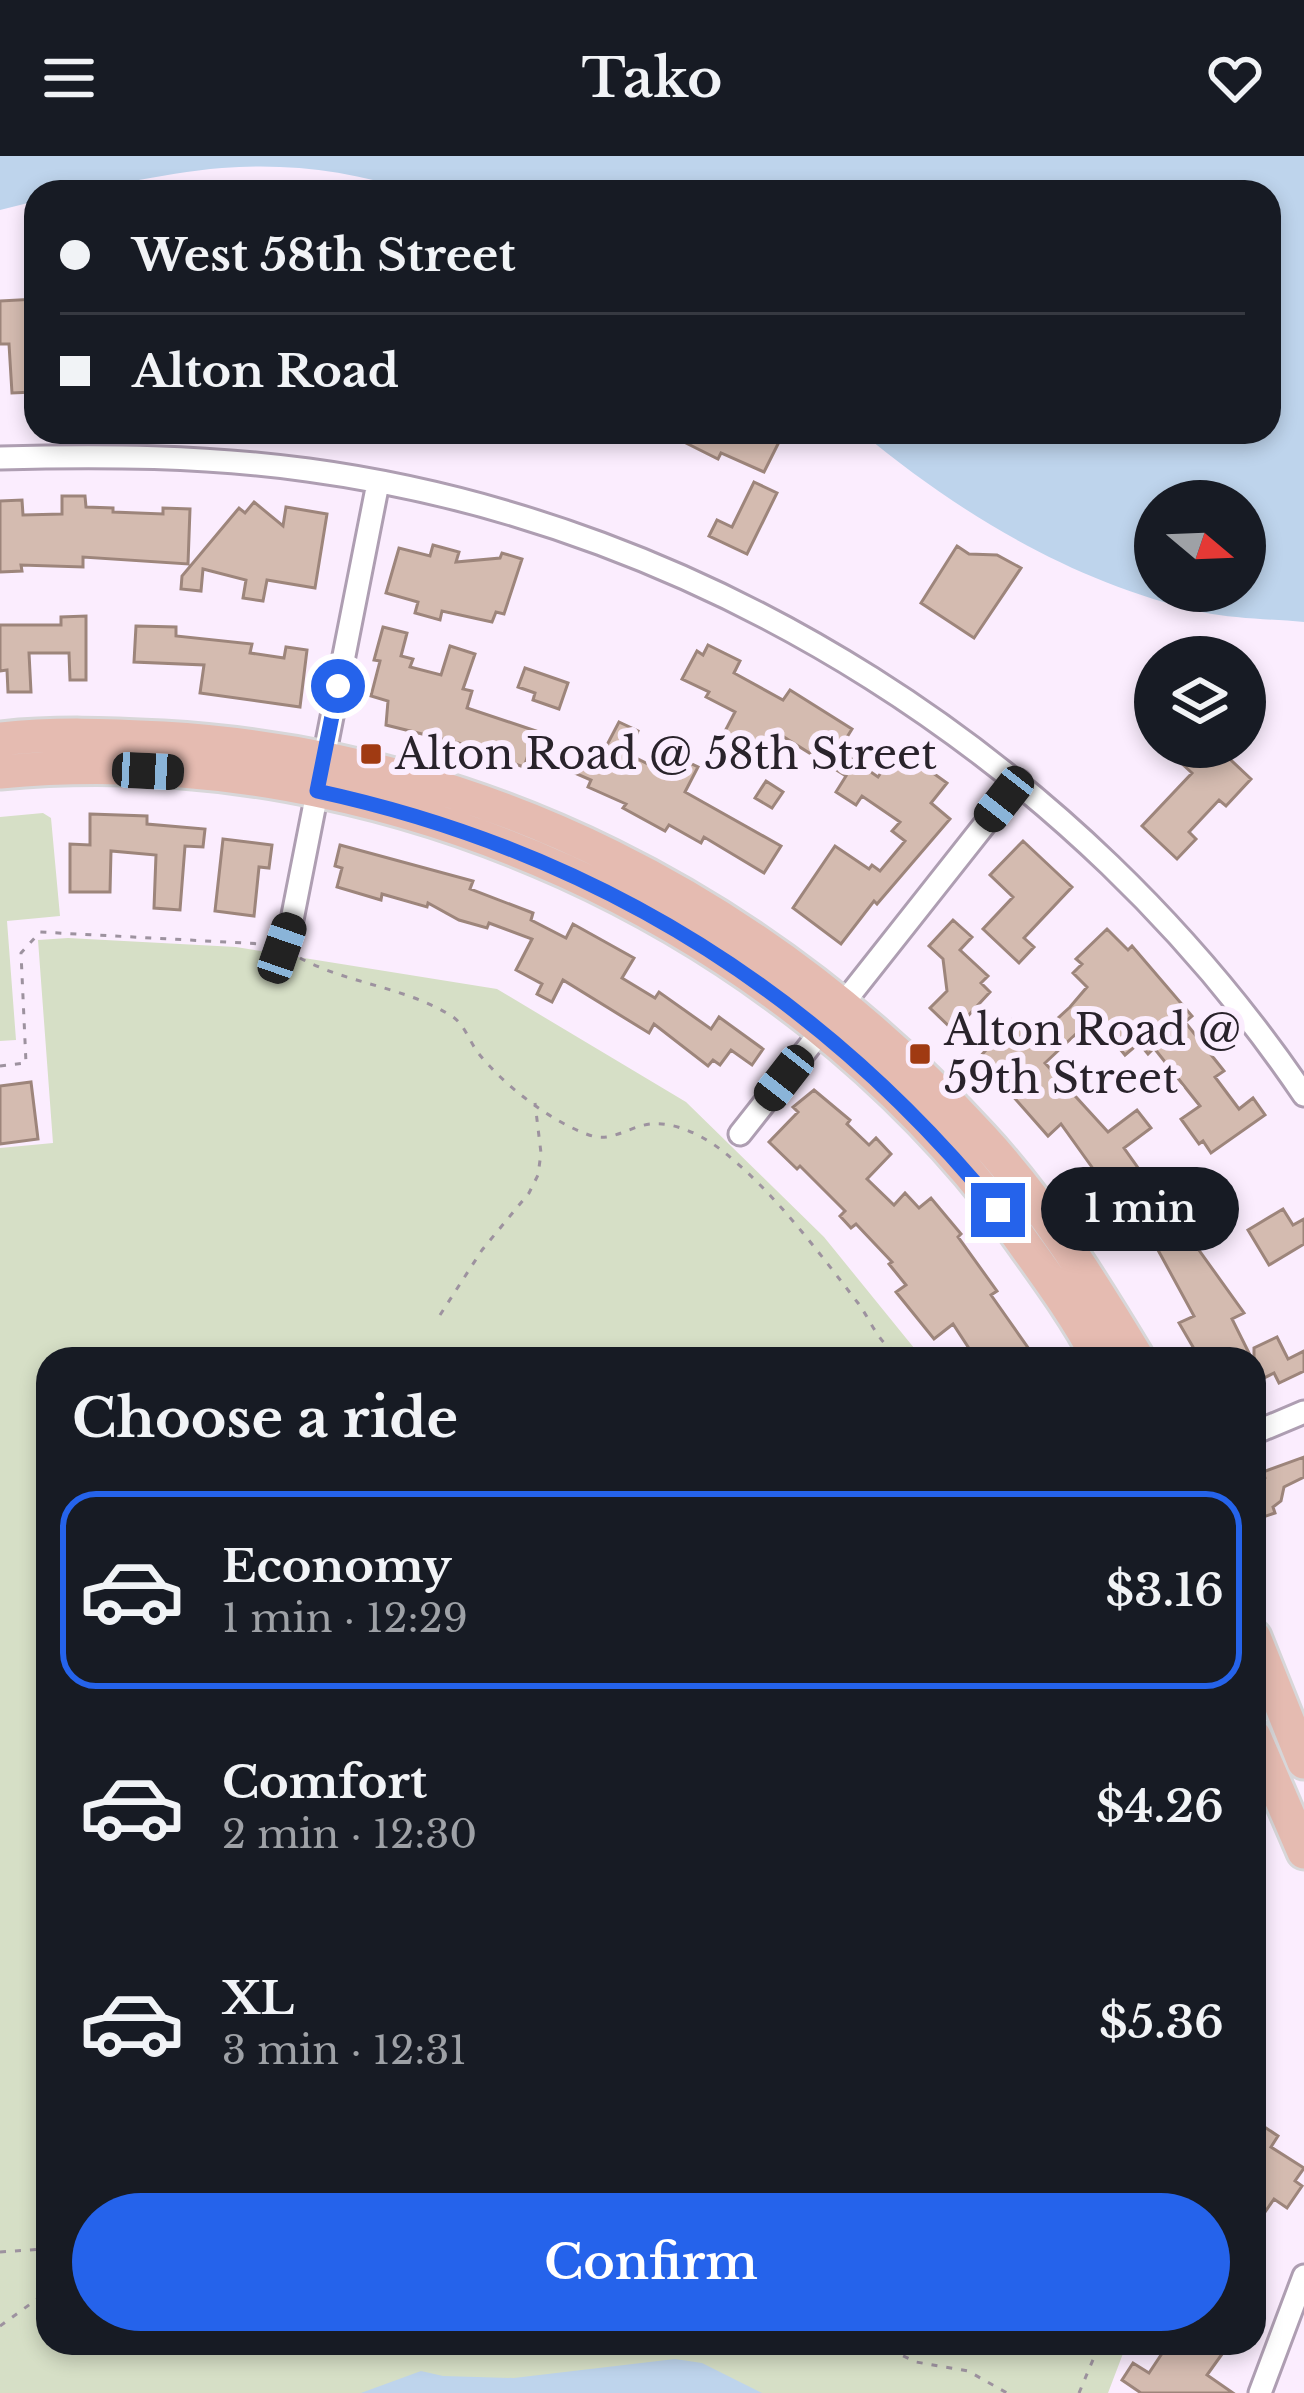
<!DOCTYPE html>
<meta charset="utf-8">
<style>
body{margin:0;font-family:"Libre Baskerville",serif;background:#20242c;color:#f1f3f6;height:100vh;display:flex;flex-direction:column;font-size:45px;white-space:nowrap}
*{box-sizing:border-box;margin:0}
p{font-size:39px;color:#9ea1a6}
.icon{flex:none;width:66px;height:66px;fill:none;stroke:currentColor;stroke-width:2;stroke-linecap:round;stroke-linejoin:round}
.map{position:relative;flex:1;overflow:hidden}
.side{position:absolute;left:36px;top:1191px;width:1230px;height:1008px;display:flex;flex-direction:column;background:#171b24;border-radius:36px;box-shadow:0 6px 18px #0003}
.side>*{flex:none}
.hud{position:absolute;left:24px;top:24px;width:1257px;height:264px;border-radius:36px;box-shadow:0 6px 18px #0003;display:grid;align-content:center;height:264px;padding:0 36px;background:#171b24}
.needle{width:78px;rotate:109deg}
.controls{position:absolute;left:1134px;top:324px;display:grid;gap:24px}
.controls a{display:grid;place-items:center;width:132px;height:132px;border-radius:50%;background:#171b24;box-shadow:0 6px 18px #0003;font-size:60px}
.end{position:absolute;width:54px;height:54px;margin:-27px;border:15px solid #2563eb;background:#fff;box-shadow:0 0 0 6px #fff}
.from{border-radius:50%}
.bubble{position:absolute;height:84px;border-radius:42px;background:#171b24;box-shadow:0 6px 18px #0003;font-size:39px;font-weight:600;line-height:84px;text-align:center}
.car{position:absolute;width:36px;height:72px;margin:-36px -18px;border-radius:15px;box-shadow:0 0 9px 3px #0007;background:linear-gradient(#222 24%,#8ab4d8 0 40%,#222 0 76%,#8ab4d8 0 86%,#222 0)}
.hud b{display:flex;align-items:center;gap:42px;height:114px;font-size:45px}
.hud b+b{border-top:3px solid #363941}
.hud i{width:30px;height:30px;background:#f1f3f6}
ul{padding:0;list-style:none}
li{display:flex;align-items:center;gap:36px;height:198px;margin:0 24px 18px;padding:0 12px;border:6px solid transparent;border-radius:36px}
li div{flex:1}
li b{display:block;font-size:45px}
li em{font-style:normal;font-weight:600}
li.active{border-color:#2563eb}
li>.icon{width:108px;height:108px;stroke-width:1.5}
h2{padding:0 36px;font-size:54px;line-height:144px}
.cta{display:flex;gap:24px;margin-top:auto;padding:24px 36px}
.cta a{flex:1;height:138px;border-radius:72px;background:#2563eb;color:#fff;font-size:48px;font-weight:600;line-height:138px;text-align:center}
header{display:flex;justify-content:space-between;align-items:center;height:156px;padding:0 36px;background:#171b24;font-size:54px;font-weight:600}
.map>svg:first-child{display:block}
.green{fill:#d6dfc6}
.water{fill:#bed4ec;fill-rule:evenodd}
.building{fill:#d4bbb0;stroke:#9d857b;stroke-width:3}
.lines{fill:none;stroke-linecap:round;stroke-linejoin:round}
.street-casing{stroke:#ae9eb2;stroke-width:27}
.primary-casing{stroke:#d8d7d9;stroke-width:39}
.path{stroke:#9d929f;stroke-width:3;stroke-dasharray:6 9;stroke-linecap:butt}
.street{stroke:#fff;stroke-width:21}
.primary{stroke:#e5bbb1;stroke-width:33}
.route{stroke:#2563eb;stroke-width:15}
.poi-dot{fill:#a03a12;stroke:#fbedfe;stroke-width:4.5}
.labels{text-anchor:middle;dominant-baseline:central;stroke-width:12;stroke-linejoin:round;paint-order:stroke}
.poi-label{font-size:42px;fill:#29232b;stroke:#fbedfe;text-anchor:start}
</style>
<header><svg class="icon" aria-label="menu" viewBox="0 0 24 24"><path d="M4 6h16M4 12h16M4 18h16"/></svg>Tako<svg class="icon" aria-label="heart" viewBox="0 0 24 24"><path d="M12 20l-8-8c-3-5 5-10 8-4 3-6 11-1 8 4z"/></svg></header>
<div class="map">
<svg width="1304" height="2237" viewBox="0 0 1304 2237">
<rect width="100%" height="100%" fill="#fbedfe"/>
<path class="green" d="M43,657L51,662L60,760L7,765L16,884L0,885V661Z
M68,782L236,791L497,833L686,946L824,1081L923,1203H48V2187H1127L1108,2237H0V992L53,987L38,784Z"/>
<path class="water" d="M0,0H1304V466C1271,463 1235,463 1202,456C1074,427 961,359 861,276H1269V36H415C351,15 289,7 222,12C159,17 98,36 36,36V45L0,54ZM1155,345H1245V435H1155Z
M675,2203L702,2207L762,2237H361L421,2215L443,2220L514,2222Z"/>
<path class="building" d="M36,143V174L32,175L30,186L33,236L12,237L9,188H0V145Z
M664,276H784L764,316L721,297L718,303Z
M754,326L777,337L747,398L709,380L717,364L732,371Z
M62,340H85L86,351L113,352V356L163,358V352L190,353L188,408L83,401V411L21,409L22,415L0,416V345L22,344L23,359L62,358Z
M254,346L283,370L286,351L327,358L315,432L267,424L263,445L243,442L246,424L203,413L201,435L181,433L182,420L239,352L245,357Z
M433,389L459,396L456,406L500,402L502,397L522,403L504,458L496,456L492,466L442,455L440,464L415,457L418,446L386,437L399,392L430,400Z
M957,390L969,398L997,399L1021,412L974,482L921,447Z
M86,460V524H70L69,497H29L31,536H8L7,514L0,515V469H61V461Z
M136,470L176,471V480L252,488L250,497L284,502L286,491L307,494L300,551L200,537L204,509L134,506Z
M383,471L407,477L401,500L413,503L410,511L441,519L450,490L475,498L463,533L472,535L467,552L536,575L524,611L482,597L483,593L386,569L388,545L371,540L380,505L374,504Z
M708,489L740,505L734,517L783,544L790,534L852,573L839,594L878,621L898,592L947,627L931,647L950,663L877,748L874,745L841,788L793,752L835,690L869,713L872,709L880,715L905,685L892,675L900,666L862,640L856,649L836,636L846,620L779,578L777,582L769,577L760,592L744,583L741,588L723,579L735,556L706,541L709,536L682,523L697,495L703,499Z
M525,512L568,527L559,553L533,544L535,537L518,531Z
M619,566L638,575L628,598L654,611L663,594L698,611L685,636L781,690L764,717L704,681L701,687L669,669L665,675L623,652L626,648L588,631L591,624L570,615L577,599L597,608Z
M1164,591H1217L1251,623L1226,650L1219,644L1189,676L1196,683L1177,703L1142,670L1192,617Z
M766,625L783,636L772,652L755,642Z
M90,658L147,660V668L205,673L203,691L185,690L180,754L154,752L156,699L111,695L110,736H70V688L90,689Z
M223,683L272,689L269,712L259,711L254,760L215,755Z
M1023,685L1072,731L1024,782L1034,791L1019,807L983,773L1013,741L990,719Z
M340,689L473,725L470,733L533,757L531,764L566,782L573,768L634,802L622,822L655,842L659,836L711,873L719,861L763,893L752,909L731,894L720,909L713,904L708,910L654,868L649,877L563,824L552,846L537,838L542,828L516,814L532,783L489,767L487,772L459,764L428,747L427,751L382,738L381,744L337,731L342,712L335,710Z
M953,764L972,781L960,794L988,820L981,827L990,836L954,875L930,852L947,835L943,803L929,790Z
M1107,773L1128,794L1132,790L1192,860L1185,866L1224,915L1215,921L1239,953L1253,942L1265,959L1211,997L1203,985L1199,988L1181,963L1200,950L1154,892L1148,898L1139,887L1125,899L1094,861L1045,907L1108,976L1137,954L1151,972L1124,992L1161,1044L1176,1035L1192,1061L1206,1052L1220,1075L1196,1090L1244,1157L1232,1163L1252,1203H1200L1179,1167L1194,1160L1152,1083L1144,1080L1129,1089L1085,1030L1099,1021L1061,968L1048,980L979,902L1012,864L1033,885L1070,851L1087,831L1073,817L1082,808L1076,803Z
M31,926L38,983L0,988V930Z
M814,934L850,964L847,968L869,989L876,982L891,998L867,1023L894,1049L905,1037L919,1052L931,1042L961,1078L958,1081L997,1135L991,1139L1036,1203H976L953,1168L934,1183L896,1136L906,1129L889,1108L892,1106L856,1068L851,1072L840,1060L845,1055L800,1010L797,1013L769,986L798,956L793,951Z
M1283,1053L1293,1069L1304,1063V1088L1269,1109L1248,1074Z
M1277,1181L1288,1203L1304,1195V1215L1279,1227L1274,1217L1254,1227V1192Z
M1304,1301V1321L1284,1331L1281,1345L1273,1351L1275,1357L1260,1362L1254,1337L1265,1322L1263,1316Z
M1254,1964L1278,1980L1271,1991L1304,2012L1295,2025L1302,2030L1287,2052L1274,2043L1254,2072Z
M1169,2187H1230L1207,2219L1233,2237H1141L1122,2224L1133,2207L1149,2217Z"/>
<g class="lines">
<g class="street-casing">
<path id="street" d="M0,302C104,299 205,300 308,314C708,368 1079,607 1304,939
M282,792L292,764L378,327
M740,978L1019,625
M1254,1277L1304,1256
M1260,2237L1304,2120"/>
</g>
<g class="primary-casing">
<path id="primary" d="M0,583C54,577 109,579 163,582C483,601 766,746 981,981C1043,1048 1091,1125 1138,1203
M0,616C385,580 785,764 1014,1074C1044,1116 1075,1157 1099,1203
M1254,1481L1304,1606
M1254,1580L1304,1696"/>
</g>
<path class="path" d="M300,802C348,828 407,831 453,861C465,869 470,887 479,898C505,930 550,965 589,979C612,987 627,971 650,968C675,965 706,981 725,997C774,1036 820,1098 858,1147C868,1160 877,1183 890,1192C896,1197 907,1199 914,1203
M0,910L26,907L21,797L40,776L263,788
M440,1159L482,1094L529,1037L538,1019L541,997L535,947
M48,2072L44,2093L48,2102
M0,2096L44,2093
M0,2170L40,2141L48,2130
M876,2187L916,2206L968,2215L1007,2237
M1079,2237L1100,2187"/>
<use href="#street" class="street"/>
<use href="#primary" class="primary"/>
</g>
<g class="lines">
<path class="route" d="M338,530L317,635C594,695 819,835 998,1054"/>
</g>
<g class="poi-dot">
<rect x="359" y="586" width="24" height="24" rx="6"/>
<rect x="908" y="886" width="24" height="24" rx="6"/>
</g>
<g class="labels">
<g class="poi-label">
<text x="395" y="598">Alton Road @ 58th Street</text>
<text x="944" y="874">Alton Road @<tspan x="944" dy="48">59th Street</tspan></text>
</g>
</g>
</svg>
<div class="controls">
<a><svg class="needle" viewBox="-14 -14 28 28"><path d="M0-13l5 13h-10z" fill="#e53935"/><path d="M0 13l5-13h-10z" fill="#9ea1a6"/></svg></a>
<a><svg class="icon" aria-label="layers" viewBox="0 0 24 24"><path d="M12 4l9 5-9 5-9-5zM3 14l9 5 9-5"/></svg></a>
</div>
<i class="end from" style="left:338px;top:530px"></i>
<i class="end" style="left:998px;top:1054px"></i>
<div class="bubble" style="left:1041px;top:1011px;width:198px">1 min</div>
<i class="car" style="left:148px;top:615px;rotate:93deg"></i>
<i class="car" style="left:1004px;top:643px;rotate:218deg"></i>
<i class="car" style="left:282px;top:792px;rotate:19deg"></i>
<i class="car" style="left:784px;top:922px;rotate:218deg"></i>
<div class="hud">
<b><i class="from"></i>West 58th Street</b>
<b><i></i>Alton Road</b>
</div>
<section class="side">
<h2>Choose a ride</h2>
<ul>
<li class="active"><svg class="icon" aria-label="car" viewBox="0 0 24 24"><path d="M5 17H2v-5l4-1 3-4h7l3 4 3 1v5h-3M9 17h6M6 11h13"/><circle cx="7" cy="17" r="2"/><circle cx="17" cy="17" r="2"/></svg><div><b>Economy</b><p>1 min · 12:29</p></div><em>$3.16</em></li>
<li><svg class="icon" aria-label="car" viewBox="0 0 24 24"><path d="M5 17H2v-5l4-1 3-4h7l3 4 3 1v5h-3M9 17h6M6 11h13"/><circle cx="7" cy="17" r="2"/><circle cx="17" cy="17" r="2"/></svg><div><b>Comfort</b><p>2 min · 12:30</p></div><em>$4.26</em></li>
<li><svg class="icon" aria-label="car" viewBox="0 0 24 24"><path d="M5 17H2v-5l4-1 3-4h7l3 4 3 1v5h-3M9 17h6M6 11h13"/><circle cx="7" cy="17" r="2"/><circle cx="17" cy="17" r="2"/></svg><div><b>XL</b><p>3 min · 12:31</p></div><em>$5.36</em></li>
</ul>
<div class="cta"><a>Confirm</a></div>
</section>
</div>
